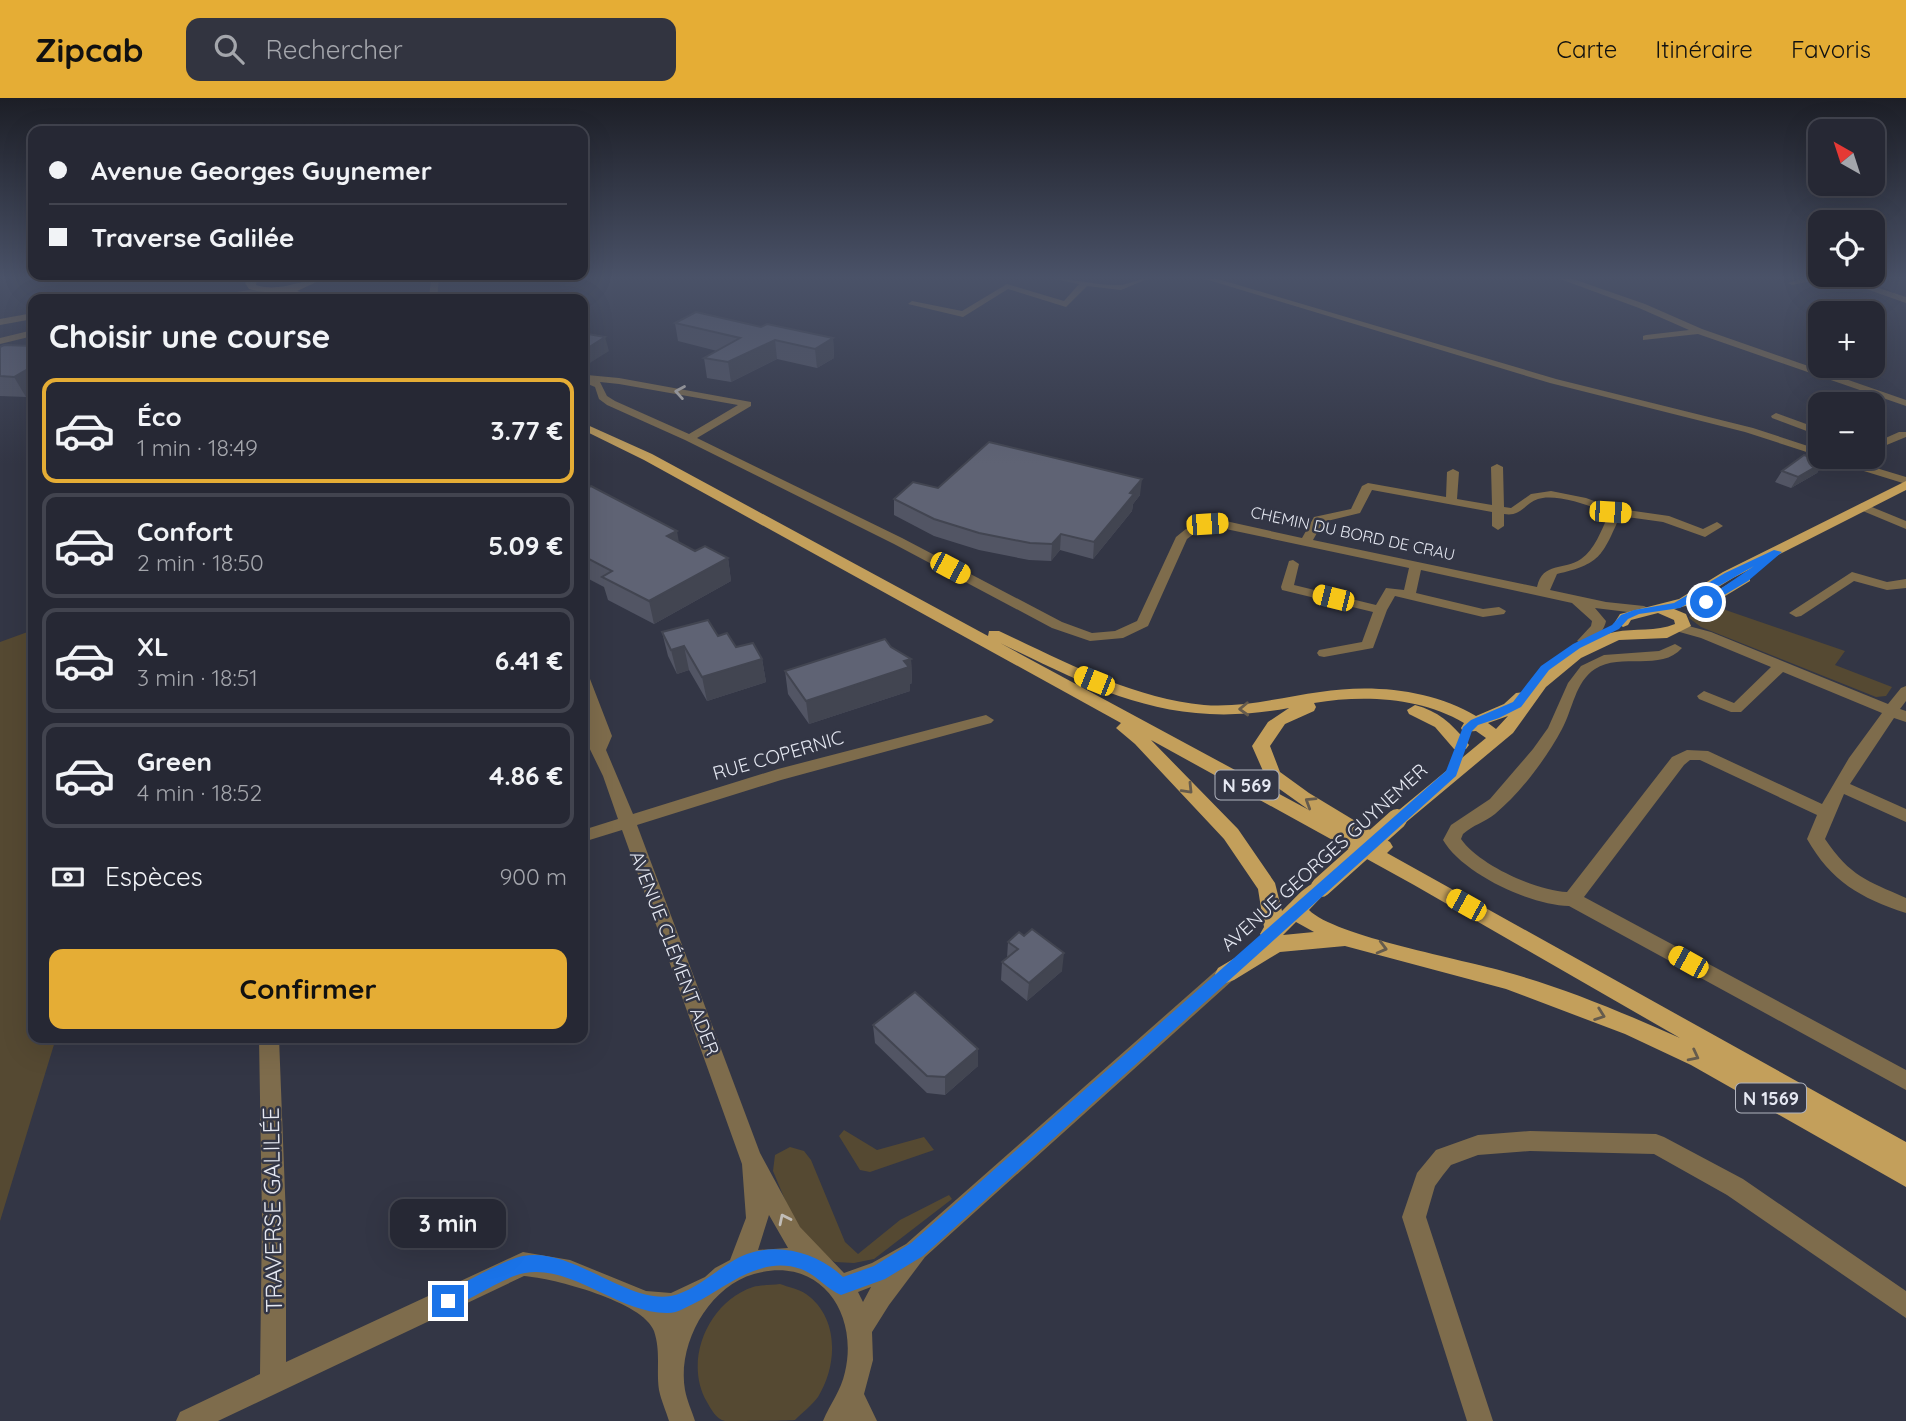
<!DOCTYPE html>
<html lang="fr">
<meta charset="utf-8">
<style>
body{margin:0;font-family:Quicksand,sans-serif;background:#323440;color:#f1f3f6;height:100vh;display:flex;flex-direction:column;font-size:26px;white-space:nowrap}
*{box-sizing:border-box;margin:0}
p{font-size:23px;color:#a4a6ac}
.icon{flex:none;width:38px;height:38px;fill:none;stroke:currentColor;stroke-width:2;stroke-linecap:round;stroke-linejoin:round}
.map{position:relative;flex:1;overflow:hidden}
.drawer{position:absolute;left:28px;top:196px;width:560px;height:749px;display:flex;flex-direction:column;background:#262834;border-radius:14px;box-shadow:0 7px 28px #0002,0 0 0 2px #42444f}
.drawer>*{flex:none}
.hud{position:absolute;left:28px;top:28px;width:560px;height:154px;border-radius:14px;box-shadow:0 7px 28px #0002,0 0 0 2px #42444f;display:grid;align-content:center;height:154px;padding:0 21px;background:#262834}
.needle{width:46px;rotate:321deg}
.buttons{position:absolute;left:1808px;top:21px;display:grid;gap:14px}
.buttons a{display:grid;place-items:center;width:77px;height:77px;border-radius:14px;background:#262834;box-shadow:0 7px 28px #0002,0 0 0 2px #42444f;font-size:35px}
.end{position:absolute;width:32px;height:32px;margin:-16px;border:9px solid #1a73e8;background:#fff;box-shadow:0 0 0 4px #fff}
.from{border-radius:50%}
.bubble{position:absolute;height:49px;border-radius:14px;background:#262834;box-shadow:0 7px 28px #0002,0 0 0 2px #42444f;font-size:23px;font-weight:800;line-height:49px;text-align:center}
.car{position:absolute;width:21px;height:42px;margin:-21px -10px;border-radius:9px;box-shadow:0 0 5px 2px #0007;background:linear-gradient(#f5c518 24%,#345 0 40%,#f5c518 0 76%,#345 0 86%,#f5c518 0)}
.hud b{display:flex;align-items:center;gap:24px;height:66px;font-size:26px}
.hud b+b{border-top:2px solid #42444f}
.hud i{width:18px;height:18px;background:#f1f3f6}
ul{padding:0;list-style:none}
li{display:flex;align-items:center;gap:21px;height:105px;margin:0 14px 10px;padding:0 7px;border:4px solid #42444f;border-radius:14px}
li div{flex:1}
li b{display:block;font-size:26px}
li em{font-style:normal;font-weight:800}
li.on{border-color:#e5ad35}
li>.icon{width:63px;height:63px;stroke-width:1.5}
h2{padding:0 21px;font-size:32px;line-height:84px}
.pay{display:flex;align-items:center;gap:18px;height:77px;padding:0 21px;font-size:26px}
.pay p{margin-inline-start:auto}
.cta{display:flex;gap:14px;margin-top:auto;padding:14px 21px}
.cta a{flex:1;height:80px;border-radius:14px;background:#e5ad35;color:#111;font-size:28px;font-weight:800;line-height:80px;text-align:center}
header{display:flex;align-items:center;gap:42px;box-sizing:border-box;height:98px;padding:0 35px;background:#e5ad35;color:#111}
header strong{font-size:33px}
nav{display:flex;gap:38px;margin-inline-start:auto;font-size:24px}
.search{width:490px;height:63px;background:#323440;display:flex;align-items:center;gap:18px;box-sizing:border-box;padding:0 24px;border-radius:14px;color:#a4a6ac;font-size:26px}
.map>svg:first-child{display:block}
.green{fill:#554932}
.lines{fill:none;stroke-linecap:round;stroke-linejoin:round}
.minor{fill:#7e6c4c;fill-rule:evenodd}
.major{fill:#c39f5b;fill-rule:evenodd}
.major-bridge{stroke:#c39f5b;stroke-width:20}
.wall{fill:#525564}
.shaded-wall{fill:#424551}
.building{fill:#5f6374;stroke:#424551;stroke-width:2}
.oneway{stroke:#c1bdb8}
.oneway2{stroke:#655b4d}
.route{fill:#1a73e8}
.labels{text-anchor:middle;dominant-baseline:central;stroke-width:5;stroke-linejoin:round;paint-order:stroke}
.far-street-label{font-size:16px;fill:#e5e8f2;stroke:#333645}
.shield{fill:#333645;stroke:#b0b3be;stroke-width:2}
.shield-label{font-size:18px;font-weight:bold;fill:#e5e8f2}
.street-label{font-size:19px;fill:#e5e8f2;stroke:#333645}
.near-street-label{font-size:23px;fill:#e5e8f2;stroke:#333645}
</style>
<header>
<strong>Zipcab</strong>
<div class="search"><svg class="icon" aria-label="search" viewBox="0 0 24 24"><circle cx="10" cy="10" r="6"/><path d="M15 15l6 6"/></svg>Rechercher</div>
<nav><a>Carte</a><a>Itinéraire</a><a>Favoris</a></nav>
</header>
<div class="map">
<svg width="1906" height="1323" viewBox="0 0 1906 1323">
<rect width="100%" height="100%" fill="#333645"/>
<path class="green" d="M1711,507L1845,553L1835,567L1892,589L1886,598L1876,599L1701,529L1689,520L1691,515Z
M33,532V940H56L0,1123V544Z
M844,1032L877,1052L924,1039L934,1052L870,1074L860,1072L839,1038Z
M790,1049L804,1053L811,1062L845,1144L858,1156L900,1122L949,1097L952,1101L874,1161L854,1165L835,1164L821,1156L793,1121L773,1073L775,1057Z
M780,1186C788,1189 799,1191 806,1196C839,1219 838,1267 818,1299C812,1307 802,1315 795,1322C783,1323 736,1323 725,1323C716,1321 711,1311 707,1304C683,1263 708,1204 753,1189C761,1187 772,1187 780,1186Z"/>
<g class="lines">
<path class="minor" d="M431,181H439L437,201H429Z
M1055,181C1076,181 1101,188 1119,187C1129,187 1136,181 1147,181L1121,192L1087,188L1066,209L1008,191L963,219L908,206L912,203L962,213L1007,186L1064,203L1079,186Z
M1205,181H1218L1556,281L1753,330L1820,352L1822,359L1745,334L1550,285Z
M1560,181H1573L1645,206L1702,231L1906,302V308L1698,236L1643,242V238L1646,237L1689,232L1639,210Z
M1800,181H1821L1792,187L1788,185Z
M1838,181H1851L1906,199V205Z
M262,190L266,192L265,194L212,201H192Z
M33,215V221L0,227V221Z
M33,232V238L0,246V240Z
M587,277L619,280L751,304V308L697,340L902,440L1062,524L1092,535L1115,533L1137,523L1176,439L1192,426L1221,422L1302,440L1314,419L1351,411L1362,388L1368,385L1446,399L1447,374L1453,371L1459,374L1457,401L1492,407L1491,369L1497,366L1503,369L1504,409L1511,410L1531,396L1551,393L1586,400L1613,410L1669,418L1703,431L1717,424L1723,428L1705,439L1663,424L1620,418C1602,459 1600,466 1557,476L1550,492L1606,504L1644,508L1651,512L1644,516L1595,510L1606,523C1604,533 1594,545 1584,547L1577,543L1591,528L1592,523L1572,505L1421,472L1416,495L1483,511L1499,509L1506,513L1504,516L1483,519L1395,498L1387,512L1373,550L1324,559L1319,558L1317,555L1319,552L1362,544L1373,514L1282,492L1281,489L1289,463L1293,462L1299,466L1294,487L1376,507L1386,490L1404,492L1409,470L1221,430L1199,432L1187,441L1148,528L1123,540L1090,543L1052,530L894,446L685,342L607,307L599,301L595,289L583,284V278ZM600,284L619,286L738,307L689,336L615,303L607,298ZM1372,392L1492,414V428L1498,432L1504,428V416C1521,419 1524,406 1538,401C1553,395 1596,407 1608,418C1601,433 1595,451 1581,461C1564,473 1543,463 1537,489L1313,442L1323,424L1360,415Z
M1776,315L1820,331V338L1772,320L1771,318Z
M1899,334H1906V339L1872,353V346Z
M1824,359H1840L1906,379V386L1825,361Z
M1862,405L1906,423V431L1858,411L1856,409Z
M1852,474L1887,484L1906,481V490L1887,492L1854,483L1801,518L1796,519L1789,515Z
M1681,526L1711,534L1888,606L1901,590L1906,588V603L1900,611L1906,613V624L1894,620L1850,686L1906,711V724L1844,696L1825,741C1851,779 1866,782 1906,800V815C1860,800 1831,783 1807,741L1817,717L1700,662H1690L1684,667L1584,799L1906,972V992L1569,808C1530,807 1463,776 1443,742L1451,727L1490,701L1533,651L1548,630L1568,585L1581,568L1604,557L1659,553L1675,546L1682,550C1661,574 1621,554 1595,571C1575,584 1573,611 1562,631C1546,661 1521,694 1495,716C1485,724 1473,727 1463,736L1461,741C1479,767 1537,793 1567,794L1672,659L1687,652L1708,653L1822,706L1849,660L1882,615L1783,574L1741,614H1731L1699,601L1697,598L1704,593L1734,605L1771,569L1701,540L1676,533L1674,530Z
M583,576L590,581L612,638L606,652L633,716L778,671L986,617L994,622L991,625L781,682L637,727L760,1055L800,1129L844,1175L872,1165L906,1146L1219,870L1226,868L1233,870L1236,876L1233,882L925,1159L889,1207L872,1234L873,1262L864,1296L877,1323H823C830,1306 841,1293 845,1274C859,1214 819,1157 754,1176C708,1189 677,1247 685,1292C687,1303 692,1313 695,1323H669C666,1313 661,1302 659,1292C656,1272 661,1254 654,1233C644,1204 553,1180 524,1178L218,1323H176L180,1314L260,1276L262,1120L259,940H279L286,1120V1264L523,1154L570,1162L646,1193L671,1195L705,1179L715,1170L730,1162L746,1120L742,1066L622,732L583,744V732L618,721L603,678L583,637V613L588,614L583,600ZM769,1117L788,1150L758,1152ZM871,1189L863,1204L858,1194Z
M1530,1033L1656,1036L1664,1039L1743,1081L1906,1193V1220L1727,1097L1654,1056L1530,1053L1478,1057L1451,1067L1443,1077L1435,1088L1426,1119L1493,1323H1467L1402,1119L1417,1075L1436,1052L1478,1037Z"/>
<path class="major" d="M248,181H257L256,187C281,195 300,181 323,181L297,193L325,201L257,193L249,191L245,185Z
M583,325L652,356L988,538L989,533H999C1065,564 1131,600 1204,607C1244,610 1282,599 1320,594C1371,586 1431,591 1476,618L1504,606L1516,595L1525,594C1543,569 1584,539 1615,534C1635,530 1656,534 1675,526L1674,522L1658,515L1631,522L1628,527L1623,529L1615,524L1620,516L1679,501L1723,474L1906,383V392L1733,480L1689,507L1674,511L1686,516L1691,528L1667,540L1619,542L1581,560L1546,589L1513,635L1404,726H1390L1388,721L1486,640L1476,633L1463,634L1461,630L1464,625C1420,599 1363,597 1314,605L1316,609L1314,613L1285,626L1270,648L1280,674L1309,695L1390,744L1393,749L1387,755L1906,1044V1089L1691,967L1625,936L1506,891L1345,848L1280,854L1234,882L1226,885L1218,882L1215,876L1218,870L1265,842L1260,836L1264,829L1258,791L1224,741L1135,646L1116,630L1121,625L644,362L583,332ZM1000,545C1101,594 1172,632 1289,610L1268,624L1252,648L1267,682L1309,712ZM1508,618L1496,631L1488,625ZM1151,642L1414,787L1680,940C1624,915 1565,890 1506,874C1466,862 1334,838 1309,812L1331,789L1328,784C1311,778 1294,802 1282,813L1275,785L1238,731ZM1296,824L1314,834L1283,837Z
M1745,476L1750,477V483L1702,512H1692L1690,509Z
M1415,607C1438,613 1451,625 1466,643L1469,647L1466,651H1454L1435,629L1409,616L1407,612Z"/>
<path class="major-bridge" d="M1321,789L1397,721"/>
</g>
<path class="wall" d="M675,225L761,229L833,240L834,260L817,270L777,261L731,284L707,280L704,260L717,253L678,243Z
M33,248V295L26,299L0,298V249Z
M1824,364L1817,375L1791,390L1775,384L1782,373Z
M938,390L1140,397L1133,406L1132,413L1093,461L1060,452L1051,463L1029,462L979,452L934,438L894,417V401Z
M583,392L695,453L728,460L731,483L654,526L608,502L604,489L583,478Z
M662,534L718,538L736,549L762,561L766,584L707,603L689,572L677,576L668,558Z
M891,549L911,561L912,585L910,586V593L809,626L788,596L785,573Z
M1024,838L1062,873L1027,903L1001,882L1002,864L1007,860L1008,844Z
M873,927L978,968L945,997L927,995L875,945Z"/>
<path class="shaded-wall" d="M605,239L609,253L585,268L583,253Z
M833,240L834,260L817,270L815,251Z
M775,242L777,261L731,284L728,264Z
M33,268V295L26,299L14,279Z
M1824,364L1817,375L1791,390L1798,379Z
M1142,381L1140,397L1133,406L1132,413L1093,461L1094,444L1130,395Z
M677,433L681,456L667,438Z
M1061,436L1060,452L1051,463L1052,446Z
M728,460L731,483L654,526L649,503Z
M684,548L689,572L677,576L671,552Z
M762,561L766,584L707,603L702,579Z
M911,561L912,585L910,586V593L809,626L806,603Z
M1064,855L1062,873L1027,903L1029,885Z
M978,951V968L945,997V979Z"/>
<path class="building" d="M696,214L761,229L767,226L833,240L815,251L775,242L728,264L704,260L740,240L675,225Z
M588,236L605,239L583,253V238Z
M4,247L33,248V268L14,279L0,278V249Z
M989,344L1142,381L1130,395L1134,396L1094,444L1061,436L1052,446L1030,445L979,435L934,421L894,401L913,384L938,390Z
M1804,357L1824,364L1798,379L1782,373Z
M591,388L677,433L667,438L695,453L705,448L728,460L649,503L602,479L612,473L583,458V392Z
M708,522L718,538L727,535L736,549L753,545L762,561L702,579L684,548L671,552L662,534Z
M885,541L891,549L911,561L904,563L909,569L806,603L785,573Z
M1032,831L1064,855L1029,885L1002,864L1018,851L1008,844L1019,834L1024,838Z
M915,894L978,951L945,979L927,978L873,927Z"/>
<defs><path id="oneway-chevron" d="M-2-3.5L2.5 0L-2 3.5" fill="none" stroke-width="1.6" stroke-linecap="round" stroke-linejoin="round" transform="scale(1.75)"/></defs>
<g class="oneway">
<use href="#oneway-chevron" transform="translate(680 294) rotate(-170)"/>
<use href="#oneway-chevron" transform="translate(784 1121) rotate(-116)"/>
</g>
<g class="oneway2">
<use href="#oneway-chevron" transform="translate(1244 611) rotate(178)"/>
<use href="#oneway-chevron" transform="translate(1188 691) rotate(46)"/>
<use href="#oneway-chevron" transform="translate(1310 704) rotate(-148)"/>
<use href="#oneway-chevron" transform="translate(1382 850) rotate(15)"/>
<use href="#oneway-chevron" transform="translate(1600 917) rotate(20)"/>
<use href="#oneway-chevron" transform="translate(1694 958) rotate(27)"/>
</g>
<linearGradient id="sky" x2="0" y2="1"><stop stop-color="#1c1e26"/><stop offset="0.49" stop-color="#4a5268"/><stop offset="1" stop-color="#4a5268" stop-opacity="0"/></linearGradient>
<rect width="1906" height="366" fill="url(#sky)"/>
<path class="route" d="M1774,452L1782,454L1748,483L1709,506L1701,504L1754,468L1680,510L1639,516L1628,521L1619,531L1580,550L1549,572L1521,609L1499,620L1478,627L1472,633L1456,678L923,1158L885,1181L841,1197C826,1191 817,1177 801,1171C760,1157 727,1189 693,1206C685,1210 677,1215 668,1215C619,1216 574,1167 525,1175C505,1178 469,1203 448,1211L442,1209L439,1203L442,1196C461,1187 505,1161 523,1158C573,1149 627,1206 671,1198C692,1194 713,1175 731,1164C766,1141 814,1151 843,1179L874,1168L911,1145L1446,673L1463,629L1471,622L1513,604L1541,568L1573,546L1612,527L1621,517L1634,512L1674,505L1725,475Z"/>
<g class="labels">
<g class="far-street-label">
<text transform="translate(1353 435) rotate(12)">CHEMIN DU BORD DE CRAU</text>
</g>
<g class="shield">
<rect x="1215.5" y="672.5" width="63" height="29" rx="5"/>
<rect x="1736" y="985.5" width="70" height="29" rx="5"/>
</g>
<g class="shield-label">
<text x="1247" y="687">N 569</text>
<text x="1771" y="1000">N 1569</text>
</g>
<g class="street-label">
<text transform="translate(778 657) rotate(-16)">RUE COPERNIC</text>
<text transform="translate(1324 759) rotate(-42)">AVENUE GEORGES GUYNEMER</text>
<text transform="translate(675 855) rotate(69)">AVENUE CLÉMENT ADER</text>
</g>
<g class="near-street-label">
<text transform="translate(272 1112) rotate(-91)">TRAVERSE GALILÉE</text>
</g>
</g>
</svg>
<div class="buttons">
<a><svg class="needle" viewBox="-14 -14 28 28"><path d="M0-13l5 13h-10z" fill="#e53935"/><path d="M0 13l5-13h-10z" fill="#a4a6ac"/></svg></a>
<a><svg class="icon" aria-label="locate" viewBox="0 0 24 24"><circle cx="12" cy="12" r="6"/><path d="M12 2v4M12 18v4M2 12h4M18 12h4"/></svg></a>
<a>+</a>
<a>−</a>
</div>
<i class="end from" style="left:1706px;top:504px"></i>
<i class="end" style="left:448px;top:1203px"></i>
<div class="bubble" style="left:390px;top:1101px;width:116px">3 min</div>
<i class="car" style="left:1610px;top:414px;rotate:94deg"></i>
<i class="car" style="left:1207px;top:426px;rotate:86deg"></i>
<i class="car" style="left:950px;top:470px;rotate:118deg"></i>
<i class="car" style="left:1333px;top:500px;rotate:284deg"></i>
<i class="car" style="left:1094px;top:583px;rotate:292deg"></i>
<i class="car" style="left:1466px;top:807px;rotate:299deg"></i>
<i class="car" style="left:1688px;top:864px;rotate:299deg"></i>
<div class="hud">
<b><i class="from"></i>Avenue Georges Guynemer</b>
<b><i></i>Traverse Galilée</b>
</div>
<section class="drawer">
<h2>Choisir une course</h2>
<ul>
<li class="on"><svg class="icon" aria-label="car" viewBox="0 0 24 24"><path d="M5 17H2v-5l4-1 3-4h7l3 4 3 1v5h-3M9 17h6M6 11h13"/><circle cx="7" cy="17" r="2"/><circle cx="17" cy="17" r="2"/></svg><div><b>Éco</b><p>1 min · 18:49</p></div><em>3.77 €</em></li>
<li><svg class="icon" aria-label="car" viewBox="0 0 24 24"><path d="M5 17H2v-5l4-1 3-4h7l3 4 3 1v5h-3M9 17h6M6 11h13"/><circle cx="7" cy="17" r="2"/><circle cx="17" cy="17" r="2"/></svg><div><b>Confort</b><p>2 min · 18:50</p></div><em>5.09 €</em></li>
<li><svg class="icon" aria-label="car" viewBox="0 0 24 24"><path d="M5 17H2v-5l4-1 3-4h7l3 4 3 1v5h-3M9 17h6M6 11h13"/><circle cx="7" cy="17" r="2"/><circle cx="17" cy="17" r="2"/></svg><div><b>XL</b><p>3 min · 18:51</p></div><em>6.41 €</em></li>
<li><svg class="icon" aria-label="car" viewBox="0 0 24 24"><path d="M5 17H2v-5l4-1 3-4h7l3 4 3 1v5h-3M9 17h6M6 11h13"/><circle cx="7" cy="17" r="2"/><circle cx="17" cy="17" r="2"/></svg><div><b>Green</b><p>4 min · 18:52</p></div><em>4.86 €</em></li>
</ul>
<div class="pay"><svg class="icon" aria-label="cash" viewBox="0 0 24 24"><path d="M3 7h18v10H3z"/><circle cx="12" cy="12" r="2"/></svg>Espèces<p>900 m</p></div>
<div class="cta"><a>Confirmer</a></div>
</section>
</div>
